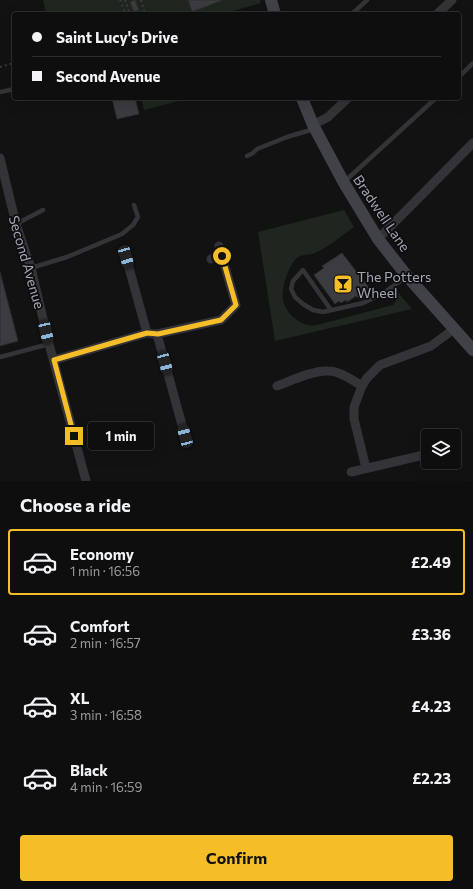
<!DOCTYPE html>
<meta charset="utf-8">
<style>
body{margin:0;font-family:Commissioner,sans-serif;background:#1c1c1c;color:#f1f3f6;height:100vh;display:flex;flex-direction:column;font-size:15px;white-space:nowrap}
*{box-sizing:border-box;margin:0}
p{font-size:13px;color:#9b9c9e}
.icon{flex:none;width:22px;height:22px;fill:none;stroke:currentColor;stroke-width:2;stroke-linecap:round;stroke-linejoin:round}
.map{position:relative;height:481px;overflow:hidden}
.panel{display:flex;flex-direction:column;background:#0e0e0e;flex:1}
.panel>*{flex:none}
.hud{position:absolute;left:12px;top:12px;width:449px;height:88px;border-radius:4px;box-shadow:0 4px 16px #0002,0 0 0 1px #2e2e2e;display:grid;align-content:center;height:88px;padding:0 20px;background:#0e0e0e}
.buttons{position:absolute;left:421px;top:429px;display:grid;gap:8px}
.buttons a{display:grid;place-items:center;width:40px;height:40px;border-radius:4px;background:#0e0e0e;box-shadow:0 4px 16px #0002,0 0 0 1px #2e2e2e;font-size:20px}
.end{position:absolute;width:18px;height:18px;margin:-9px;border:5px solid #f5be28;background:#111;box-shadow:0 0 0 2px #111}
.from{border-radius:50%}
.bubble{position:absolute;height:28px;border-radius:4px;background:#0e0e0e;box-shadow:0 4px 16px #0002,0 0 0 1px #2e2e2e;font-size:13px;font-weight:700;line-height:28px;text-align:center}
.car{position:absolute;width:12px;height:24px;margin:-12px -6px;border-radius:5px;box-shadow:0 0 3px 1px #0007;background:linear-gradient(#222 24%,#8ab4d8 0 40%,#222 0 76%,#8ab4d8 0 86%,#222 0)}
.hud b{display:flex;align-items:center;gap:14px;height:38px;font-size:15px}
.hud b+b{border-top:1px solid #2e2e2e}
.hud i{width:10px;height:10px;background:#f1f3f6}
ul{padding:0;list-style:none}
li{display:flex;align-items:center;gap:12px;height:66px;margin:0 8px 6px;padding:0 12px;border:2px solid transparent;border-radius:4px}
li div{flex:1}
li b{display:block;font-size:15px}
li em{font-style:normal;font-weight:700}
li.selected{border-color:#f5be28}
li>.icon{width:36px;height:36px;stroke-width:1.5}
h2{padding:0 20px;font-size:18px;line-height:48px}
.primary-button{display:flex;gap:8px;margin-top:auto;padding:8px 20px}
.primary-button a{flex:1;height:46px;border-radius:4px;background:#f5be28;color:#111;font-size:16px;font-weight:700;line-height:46px;text-align:center}
.map>svg:first-child{display:block}
.green{fill:#1e261f}
.building{fill:#3c3c40;stroke:#2c2b2f}
.lines{fill:none;stroke-linecap:round;stroke-linejoin:round}
.path{stroke:#393a3f;stroke-width:2;stroke-dasharray:2 3;stroke-linecap:butt}
.lane{stroke:#333338;stroke-width:4.5}
.street{stroke:#333338;stroke-width:9}
.secondary{stroke:#414248;stroke-width:12}
.route{stroke:#f5be28;stroke-width:5}
.labels{text-anchor:middle;dominant-baseline:central;stroke-width:3.5;stroke-linejoin:round;paint-order:stroke}
.street-label{font-size:14px;fill:#a3a7b4;stroke:#0d0d0e}
.poi-label{font-size:14px;fill:#a3a7b4;stroke:#0d0d0e;text-anchor:start}
</style>
<div class="map">
<svg width="473" height="481" viewBox="0 0 473 481">
<rect width="100%" height="100%" fill="#121213"/>
<path class="green" d="M43,0H260L261,3L222,14H46Z
M141,98H190L144,110Z
M344,210L354,227C341,236 329,247 315,253C311,255 305,254 300,256C289,261 281,289 283,300C284,305 287,310 290,314C296,321 307,327 317,325L393,305L396,301L393,295L396,290L412,309L275,341L258,232Z"/>
<path class="building" d="M135,0L139,10L134,12L130,2Z
M188,0H223L192,12Z
M112,98H135L139,114L117,119Z
M342,253L373,293L360,300L356,296L347,302L346,300L341,303L339,301L335,304L314,275L324,268L322,266Z
M0,272L18,341L0,346Z"/>
<g class="lines">
<path class="path" d="M120,0L126,14
M125,0L130,14
M141,0L145,14
M0,67L14,63"/>
<path class="lane" d="M352,14L367,0
M459,77L473,63
M0,92L14,89
M247,156L253,153L257,149L287,137L314,129
M344,182L436,98
M16,224L43,210
M31,268L67,257L122,234L133,225L138,217L134,205
M331,310L303,270L293,281L291,289L295,297L303,304L313,310L323,312L363,303L382,294L406,277
M0,357L49,344"/>
<path class="street" d="M437,14L452,0
M313,125L328,117L348,98
M0,158L16,224L31,268L49,344L86,481
M378,239L473,143
M126,257L147,333
M211,259L222,256
M157,334L221,320L236,305L219,246
M54,360L147,333L157,334L185,436
M277,386C291,381 313,370 328,371C340,371 352,380 362,386
M366,468L354,419V407L362,386L367,378L380,365L431,346L454,329
M351,472L428,454"/>
<path class="secondary" d="M271,0L275,14
M302,98L313,125L344,183L378,239L407,276L473,350"/>
</g>
<g class="lines">
<path class="route" d="M74,436L54,360L147,333L158,334L221,320L236,305L222,256"/>
</g>
<defs>
<g id="bar-square" transform="scale(1)"><rect x="-9" y="-9" width="18" height="18" rx="4" fill="#f5be28" stroke="#0d0d0e"/><path d="M-6-5H6L.8 .8V4.5H3.5V6h-7V4.5H-.8V.8Z" fill="#111"/></g>
</defs>
<g fill-rule="evenodd">
<use href="#bar-square" x="343" y="284"/>
</g>
<g class="labels">
<g class="street-label">
<text transform="translate(382 213) rotate(56)">Bradwell Lane</text>
<text transform="translate(27 262) rotate(74)">Second Avenue</text>
</g>
<g class="poi-label">
<text x="357" y="276">The Potters<tspan x="357" dy="16">Wheel</tspan></text>
</g>
</g>
</svg>
<div class="buttons">
<a><svg class="icon" aria-label="layers" viewBox="0 0 24 24"><path d="M12 4l9 5-9 5-9-5zM3 14l9 5 9-5"/></svg></a>
</div>
<i class="end from" style="left:222px;top:256px"></i>
<i class="end" style="left:74px;top:436px"></i>
<div class="bubble" style="left:88px;top:422px;width:66px">1 min</div>
<i class="car" style="left:126px;top:257px;rotate:164deg"></i>
<i class="car" style="left:46px;top:332px;rotate:167deg"></i>
<i class="car" style="left:165px;top:363px;rotate:165deg"></i>
<i class="car" style="left:185px;top:436px;rotate:345deg"></i>
<div class="hud">
<b><i class="from"></i>Saint Lucy's Drive</b>
<b><i></i>Second Avenue</b>
</div>
</div>
<section class="panel">
<h2>Choose a ride</h2>
<ul>
<li class="selected"><svg class="icon" aria-label="car" viewBox="0 0 24 24"><path d="M5 17H2v-5l4-1 3-4h7l3 4 3 1v5h-3M9 17h6M6 11h13"/><circle cx="7" cy="17" r="2"/><circle cx="17" cy="17" r="2"/></svg><div><b>Economy</b><p>1 min · 16:56</p></div><em>£2.49</em></li>
<li><svg class="icon" aria-label="car" viewBox="0 0 24 24"><path d="M5 17H2v-5l4-1 3-4h7l3 4 3 1v5h-3M9 17h6M6 11h13"/><circle cx="7" cy="17" r="2"/><circle cx="17" cy="17" r="2"/></svg><div><b>Comfort</b><p>2 min · 16:57</p></div><em>£3.36</em></li>
<li><svg class="icon" aria-label="car" viewBox="0 0 24 24"><path d="M5 17H2v-5l4-1 3-4h7l3 4 3 1v5h-3M9 17h6M6 11h13"/><circle cx="7" cy="17" r="2"/><circle cx="17" cy="17" r="2"/></svg><div><b>XL</b><p>3 min · 16:58</p></div><em>£4.23</em></li>
<li><svg class="icon" aria-label="car" viewBox="0 0 24 24"><path d="M5 17H2v-5l4-1 3-4h7l3 4 3 1v5h-3M9 17h6M6 11h13"/><circle cx="7" cy="17" r="2"/><circle cx="17" cy="17" r="2"/></svg><div><b>Black</b><p>4 min · 16:59</p></div><em>£2.23</em></li>
</ul>
<div class="primary-button"><a>Confirm</a></div>
</section>
